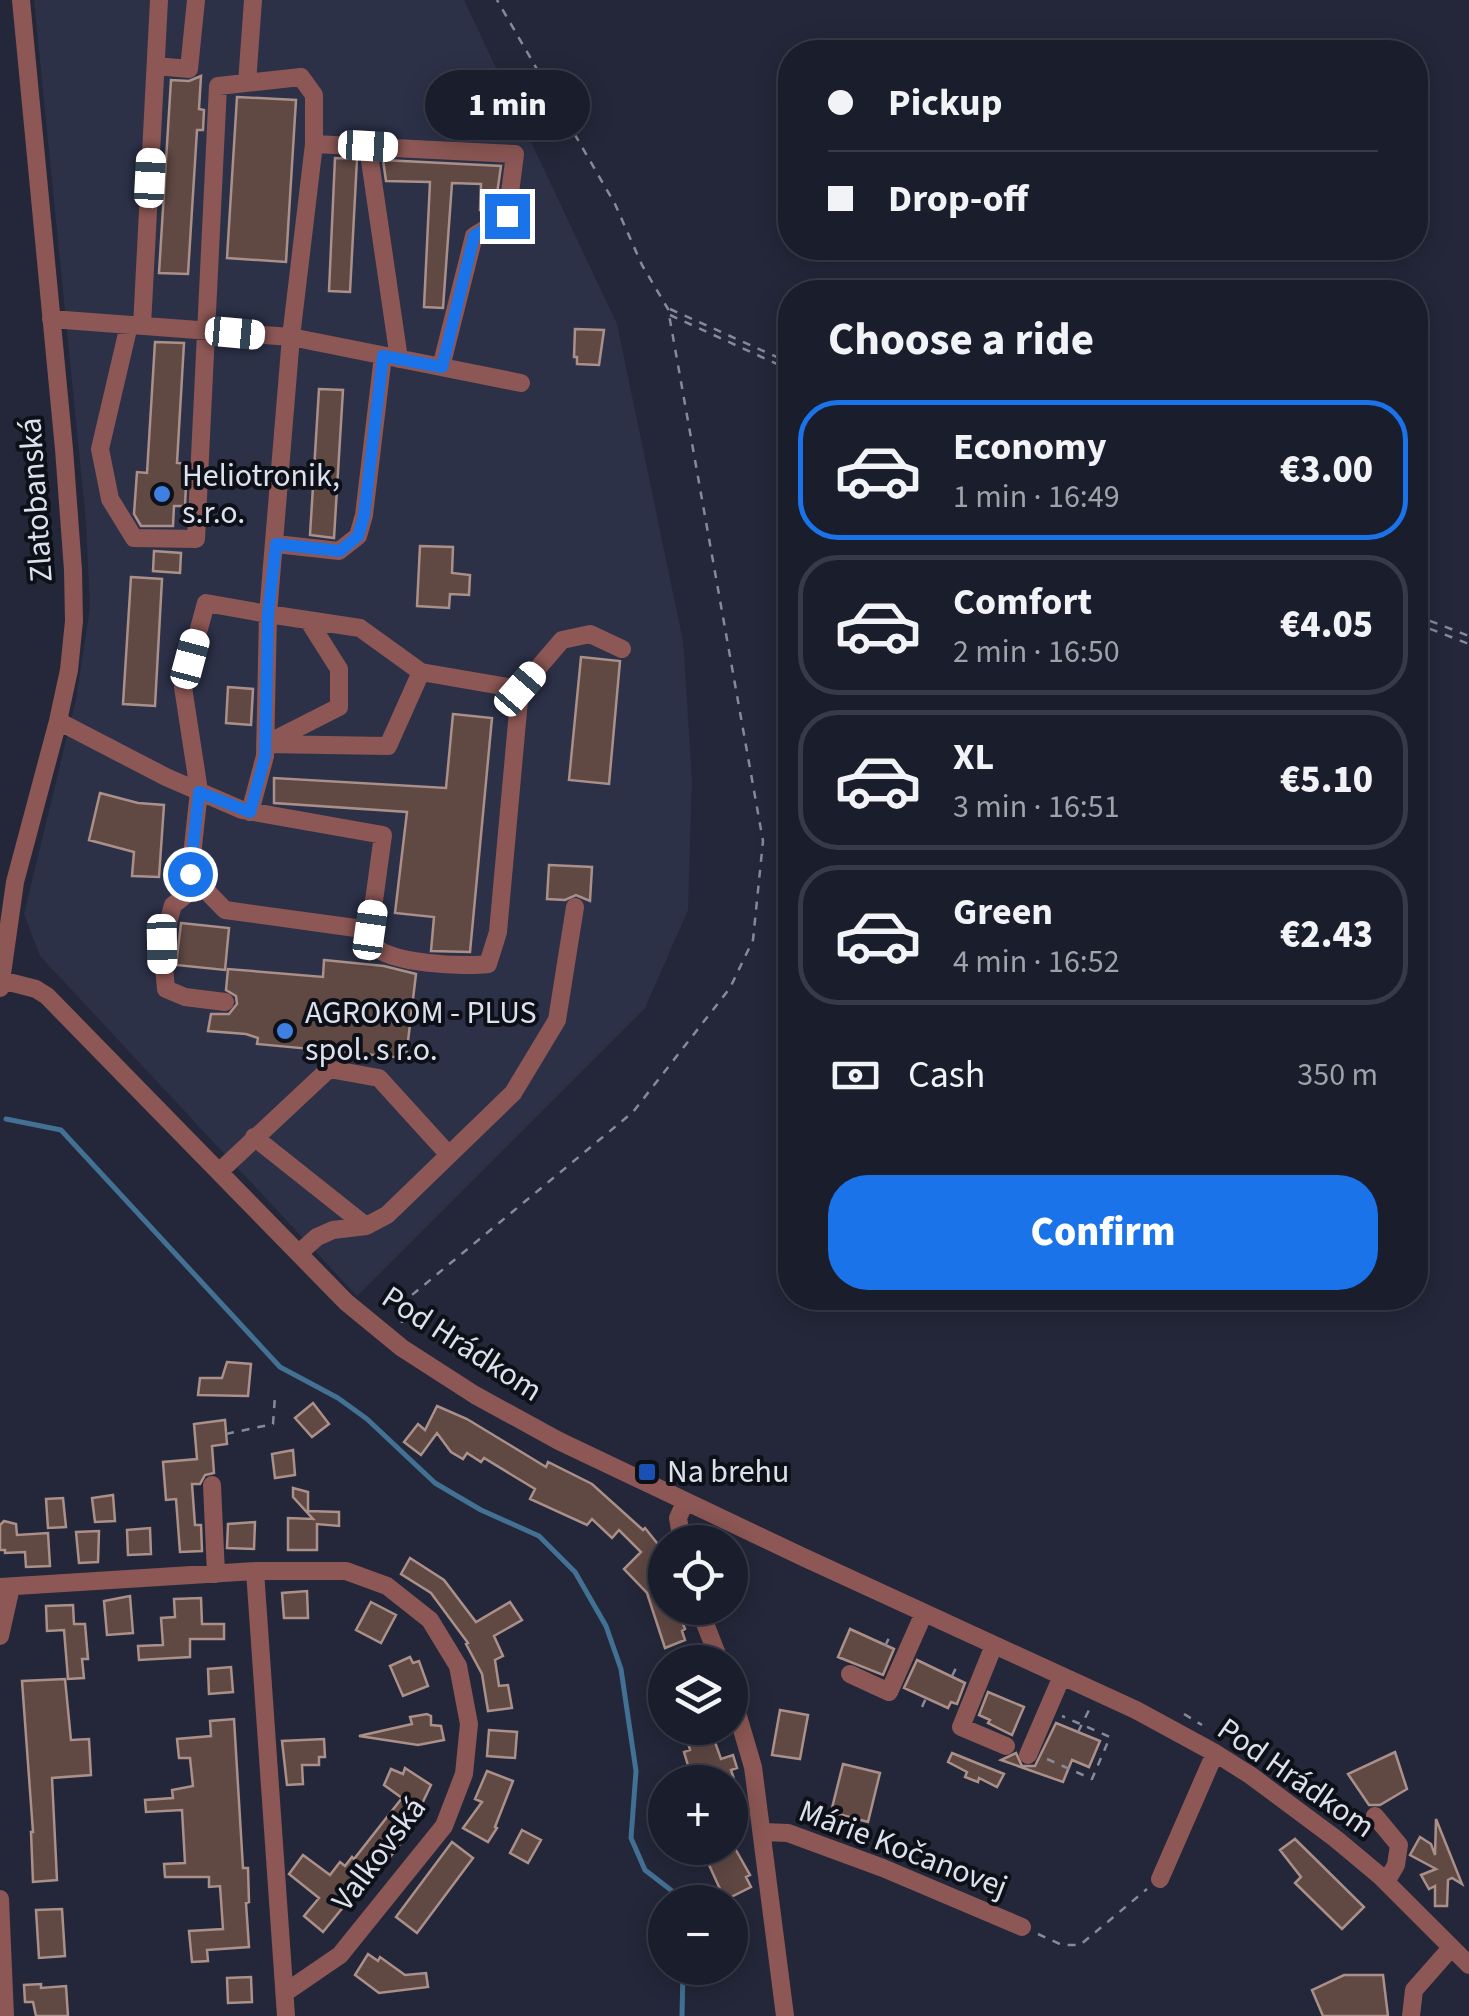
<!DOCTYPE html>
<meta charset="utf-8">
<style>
body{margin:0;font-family:"Source Sans 3",sans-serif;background:#272a37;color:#f1f3f6;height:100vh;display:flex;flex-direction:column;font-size:38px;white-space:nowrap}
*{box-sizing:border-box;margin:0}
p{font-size:32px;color:#9fa2a9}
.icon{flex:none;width:55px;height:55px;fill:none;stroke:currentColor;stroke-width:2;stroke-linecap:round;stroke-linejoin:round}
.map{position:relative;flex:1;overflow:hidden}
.sheet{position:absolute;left:778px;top:280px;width:650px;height:1030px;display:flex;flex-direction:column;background:#1a1d2b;border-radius:40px;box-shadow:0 5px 25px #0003,0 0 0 2px #383b47}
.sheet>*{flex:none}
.hud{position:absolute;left:778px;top:40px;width:650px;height:220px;border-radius:40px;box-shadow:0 5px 25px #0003,0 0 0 2px #383b47;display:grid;align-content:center;height:220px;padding:0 50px;background:#1a1d2b}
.controls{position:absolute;left:648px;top:1525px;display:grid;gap:20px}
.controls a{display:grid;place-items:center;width:100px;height:100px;border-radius:50%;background:#1a1d2b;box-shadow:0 5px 25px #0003,0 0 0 2px #383b47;font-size:50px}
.end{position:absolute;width:45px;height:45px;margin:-22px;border:12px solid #1a73e8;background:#fff;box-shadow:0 0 0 5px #fff}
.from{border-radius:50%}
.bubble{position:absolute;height:70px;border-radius:35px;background:#1a1d2b;box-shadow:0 5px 25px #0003,0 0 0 2px #383b47;font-size:32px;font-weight:800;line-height:70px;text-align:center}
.car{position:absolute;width:30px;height:60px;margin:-30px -15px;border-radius:12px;box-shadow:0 0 8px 2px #0007;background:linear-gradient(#fff 24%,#345 0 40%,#fff 0 76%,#345 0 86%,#fff 0)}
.hud b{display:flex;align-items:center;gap:35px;height:95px;font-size:38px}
.hud b+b{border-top:2px solid #383b47}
.hud i{width:25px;height:25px;background:#f1f3f6}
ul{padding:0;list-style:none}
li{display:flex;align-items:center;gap:30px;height:140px;margin:0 20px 15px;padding:0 30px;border:5px solid #383b47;border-radius:40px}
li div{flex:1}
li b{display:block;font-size:38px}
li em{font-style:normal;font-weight:800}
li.selected{border-color:#1a73e8}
li>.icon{width:90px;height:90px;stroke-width:1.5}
h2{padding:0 50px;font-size:45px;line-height:120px}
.pay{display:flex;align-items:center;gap:25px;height:110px;padding:0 50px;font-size:38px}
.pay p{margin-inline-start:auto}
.button{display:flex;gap:20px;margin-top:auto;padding:20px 50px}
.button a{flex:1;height:115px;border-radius:40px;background:#1a73e8;color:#fff;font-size:40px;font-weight:800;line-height:115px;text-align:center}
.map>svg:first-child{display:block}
.built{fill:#2c3148}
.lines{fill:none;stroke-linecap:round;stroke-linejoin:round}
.stream{stroke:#427194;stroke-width:5}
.building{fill:#604843;stroke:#ab908a;stroke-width:2.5}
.path{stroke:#858998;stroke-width:2.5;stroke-dasharray:8 8;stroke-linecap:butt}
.minor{stroke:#8c5754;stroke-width:18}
.route{stroke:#1a73e8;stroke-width:12}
.shop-dot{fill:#3f7fe0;stroke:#0e1018;stroke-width:4}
.transit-dot{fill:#1a4fb4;stroke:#0e1018;stroke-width:4}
.labels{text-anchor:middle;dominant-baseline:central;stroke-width:8;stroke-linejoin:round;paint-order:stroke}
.poi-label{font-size:32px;fill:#dde0ed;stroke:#0e1018;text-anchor:start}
.street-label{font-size:32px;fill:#dde0ed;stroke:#0e1018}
</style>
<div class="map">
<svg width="1469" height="2016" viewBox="0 0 1469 2016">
<rect width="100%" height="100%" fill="#232739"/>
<path class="built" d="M34,0H464L617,324L683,641L692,779L688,910L645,1008L357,1296L40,956L24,914L76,699L90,608L86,522Z"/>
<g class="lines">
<path class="stream" d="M6,1119L61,1130L280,1367L338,1398L367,1419L435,1483L481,1510L539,1536L575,1572L606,1626L621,1669L636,1771L631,1838L645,1870L676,1894L680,1902
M682,2016L683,1968"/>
</g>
<path class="building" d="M201,76L199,109L204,110L203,130H197L188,274L159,273L171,80L189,81Z
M237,97L296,100L286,262L227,258Z
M335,158L357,159L350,292L329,291Z
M383,160L501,166L495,208L492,211L480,210L481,184L452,183L443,308L424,307L430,182L386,181Z
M575,329L604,330L599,365L577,364V357H574Z
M155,342L184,343L177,463L187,464L185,506H174L173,526H141L134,514L137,472L147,473Z
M319,389L343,390L334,538L310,535Z
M420,546L453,547L452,573L470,575L469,595L450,594L449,608L417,606Z
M154,551L181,553L180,573L153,571Z
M131,577L162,579L155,706L123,704Z
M581,657L620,661L609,784L569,780Z
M228,687L253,689L251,725L226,723Z
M453,714L492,718L470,952L431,951L434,917L395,913L407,812L274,803V778L446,788Z
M100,793L138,803L164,805L159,877L132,876L134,852L89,840Z
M549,865L592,867L590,901L576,895L565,900L547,899Z
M181,923L229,928L225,970L176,965Z
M324,960L384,966L416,974L406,1058L257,1044L258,1038L246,1034L208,1031L211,1014H229L237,1004L236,996L226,990L228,969L323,977Z
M227,1362L251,1364L248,1396L198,1395L200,1378H222Z
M313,1403L329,1424L312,1437L295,1418Z
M437,1406L467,1419L546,1467L548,1462L592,1484L643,1530L645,1528L665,1553V1563L658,1570L665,1588V1608H677L685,1629L682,1631L685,1640L665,1648L647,1593L624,1569L641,1552L619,1530L612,1538L592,1519L587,1525L530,1499L535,1489L484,1458L481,1462L467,1453L463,1459L451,1452L437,1433L421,1455L404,1442L418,1424L425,1430Z
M225,1420L227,1444L212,1446L214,1473L205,1475L200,1484H192L195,1525H201L202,1551L180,1552L176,1499L166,1500L163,1462L197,1459L194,1424Z
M293,1450L295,1475L275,1478L272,1454Z
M293,1488L308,1492V1511L339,1512V1526L317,1524V1550H288V1518L313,1519L293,1497Z
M113,1495L115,1521L95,1522L92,1498Z
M63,1498L66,1527L48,1528L46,1499Z
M4,1521L16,1524L17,1535L48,1533L50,1566L26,1567L25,1552L5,1553V1550H0V1525Z
M255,1522L254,1549L227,1548L228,1524Z
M150,1528L151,1554L128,1555L127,1530Z
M99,1531L98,1562L79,1563L76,1532Z
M410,1558L444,1580L476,1622L510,1602L522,1620L494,1636L503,1656L495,1660L499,1686L508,1685L512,1708L488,1711L482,1674L466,1644L468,1643L431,1593L401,1574Z
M307,1591L308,1618H284L282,1593Z
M130,1596L133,1633L107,1635L104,1601Z
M201,1598L202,1624H224V1639H190V1657L139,1660L138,1646L163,1645L161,1618L175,1617L174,1599Z
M371,1602L396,1615L381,1643L356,1630Z
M73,1605L74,1624H85L88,1659H82L84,1678L68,1679L64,1630L47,1631L46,1606Z
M850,1629L894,1649L883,1675L838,1657Z
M410,1657L413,1663L419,1661L428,1686L403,1696L390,1666Z
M917,1660L965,1683L957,1704L951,1702L948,1708L904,1688Z
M231,1667L233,1692L209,1694L208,1669Z
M65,1679L71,1740L89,1739L91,1775L52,1778L57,1880L33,1882L31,1832H33L22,1681Z
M988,1692L1024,1707L1012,1735L988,1723L990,1720L979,1715Z
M780,1710L808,1715L800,1759L772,1755Z
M427,1714L431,1716V1725L441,1726L444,1740L418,1745L359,1736L412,1724L410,1717Z
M234,1719L243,1868H248L249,1902L246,1903L249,1947L207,1950L208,1961L192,1962L189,1931L223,1929L220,1886L209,1887V1877H165L164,1864L185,1863L182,1810L146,1812L145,1800L173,1798L172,1790L193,1786L190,1758H179L177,1739L211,1736L210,1721Z
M1056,1723L1100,1741L1089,1767L1072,1760L1063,1782L1001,1760L1016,1753L1022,1766H1035Z
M684,1728H710L721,1759L733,1755L737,1768L731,1770L735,1782H693L684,1752L690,1750Z
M489,1730L517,1732L515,1758L487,1756Z
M324,1739L325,1757H319V1765H302L303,1784L287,1785L282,1741Z
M1395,1752L1407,1789L1380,1805H1369L1348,1774Z
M952,1753L1004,1774L997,1787L979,1778L978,1782L965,1777L967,1772L948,1762Z
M843,1764L880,1773L868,1822L831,1812Z
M405,1768L431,1785L421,1806L418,1805L401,1827L409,1832L391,1856L387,1853L323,1932L304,1916L319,1898L289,1874L303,1855L330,1875L340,1862L345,1866L352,1857L354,1859L402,1798L384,1785L391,1769L403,1774Z
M487,1771L513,1781L495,1827L497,1828L488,1842L463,1828L482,1802L475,1799Z
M1436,1819L1462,1884L1452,1878L1448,1880L1447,1906H1435V1886L1429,1889L1421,1875L1436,1869L1410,1855L1420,1837L1431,1844L1435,1855Z
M522,1830L541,1840L528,1863L510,1853Z
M1295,1839L1364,1907L1342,1929L1295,1883L1301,1877L1280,1850Z
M452,1842L473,1858L417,1933L396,1917Z
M732,1843L750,1875L746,1877L751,1887L725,1900L705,1856L730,1848Z
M62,1909L65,1956L39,1958L36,1910Z
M368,1954L378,1961L380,1957L405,1975L426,1973L428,1987L379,1993L355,1975Z
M1344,1975H1383L1388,2016H1323L1312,1990Z
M251,1977L252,2002L228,2003L227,1978Z
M41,1984V1988L66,1986L68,2016H36L33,2002H25L24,1985Z"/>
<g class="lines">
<path class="path" d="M670,309L790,363
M670,315L790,370
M1415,615L1469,636
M1415,623L1469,644
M402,1323L401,1309L412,1295L633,1112L730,988L753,940L763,841L668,309L642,265L615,204L497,0
M226,1434L273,1424L275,1396
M885,1646L890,1636
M952,1676L957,1666
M922,1707L926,1698
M1184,1714L1202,1725
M1078,1732L1091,1706
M1047,1759L1092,1779L1110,1737L1062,1716
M1038,1934L1062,1945H1080L1147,1889"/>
<path class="minor" d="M156,66L189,69L196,0
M247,83L253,0
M314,144L515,154L507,216L474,236L441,367
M368,147L399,359
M51,319C131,325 211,331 291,337L314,144V95L301,77L218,86L196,539L134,538L110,499L100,449L129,325
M142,326L159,0
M276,544L339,551L358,536L364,515L383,356
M520,689L562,640L590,634L622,649
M58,721L166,777L242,810L383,835L370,930L225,910L190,874L199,791L183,687L206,603L268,614L291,337L521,383
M270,742L339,707V669L308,620
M265,744L388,746L421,672
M250,812L265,756L268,614L360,628L421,672L520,689L498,932L488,964C466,967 389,964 375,946C372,941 371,935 370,930
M200,884L173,905L162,944L166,989L185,997L225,1002
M1,980L36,989L47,996L346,1302L402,1348L475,1395L559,1441L803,1557L1136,1710L1215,1753L1250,1775L1336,1839L1379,1875L1469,1965
M0,988L15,882L58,721L69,670L74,621L73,570L64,449L21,0
M254,1137L366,1226
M449,1155L513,1093L557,1020L575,907
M219,1172L329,1069L379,1078L449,1155L387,1215L366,1226L333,1230L317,1237L299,1253
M212,1485L216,1574
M682,1542L678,1518L685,1502
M255,1571L286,2016
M0,1587L255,1571H346L387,1586L430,1620L458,1666L469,1724L464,1774L444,1826L340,1955L286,1992
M699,1608L720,1662
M0,1636L11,1587
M994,1645L961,1727L1006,1746
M850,1674L889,1692L924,1613
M730,1689L753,1767L785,2016
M1028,1755L1062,1676
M1375,1816L1399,1845L1396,1865L1386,1882
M763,1832L788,1833L883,1868L1022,1927
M1160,1879L1215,1753
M0,1899L5,2016
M1411,2016L1414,1990L1451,1948"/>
</g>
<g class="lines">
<path class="route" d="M190,874L199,792L250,812L265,756L268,614L276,544L340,551L358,536L364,516L383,356L442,367L474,236L507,216"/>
</g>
<g class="shop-dot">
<circle cx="162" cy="494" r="10"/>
<circle cx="285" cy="1031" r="10"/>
</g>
<rect class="transit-dot" x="637" y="1462" width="20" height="20" rx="5"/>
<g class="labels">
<g class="poi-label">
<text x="182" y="476">Heliotronik,<tspan x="182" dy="37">s.r.o.</tspan></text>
<text x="305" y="1013">AGROKOM - PLUS<tspan x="305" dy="37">spol. s r.o.</tspan></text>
<text x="667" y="1472">Na brehu</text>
</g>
<g class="street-label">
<text transform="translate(36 500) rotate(-94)">Zlatobanská</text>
<text transform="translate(462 1344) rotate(33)">Pod Hrádkom</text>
<text transform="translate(1296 1778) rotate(35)">Pod Hrádkom</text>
<text transform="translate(903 1849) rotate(21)">Márie Kočanovej</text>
<text transform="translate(379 1854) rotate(-53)">Valkovská</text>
</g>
</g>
</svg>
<div class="controls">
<a><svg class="icon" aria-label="locate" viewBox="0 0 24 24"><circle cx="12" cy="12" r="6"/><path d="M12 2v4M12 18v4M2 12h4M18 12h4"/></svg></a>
<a><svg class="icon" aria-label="layers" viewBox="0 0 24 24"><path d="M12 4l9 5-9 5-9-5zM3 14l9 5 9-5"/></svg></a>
<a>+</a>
<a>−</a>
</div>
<i class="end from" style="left:190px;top:874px"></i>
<i class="end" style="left:507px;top:216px"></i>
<div class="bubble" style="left:425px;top:70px;width:165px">1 min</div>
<i class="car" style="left:368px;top:146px;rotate:93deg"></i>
<i class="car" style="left:150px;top:178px;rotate:3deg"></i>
<i class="car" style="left:235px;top:333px;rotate:95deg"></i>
<i class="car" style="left:190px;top:659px;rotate:15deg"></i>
<i class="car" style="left:520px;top:689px;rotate:41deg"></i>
<i class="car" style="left:370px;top:930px;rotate:8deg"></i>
<i class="car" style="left:162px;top:944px;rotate:179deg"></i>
<div class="hud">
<b><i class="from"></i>Pickup</b>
<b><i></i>Drop-off</b>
</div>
<section class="sheet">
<h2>Choose a ride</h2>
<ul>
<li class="selected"><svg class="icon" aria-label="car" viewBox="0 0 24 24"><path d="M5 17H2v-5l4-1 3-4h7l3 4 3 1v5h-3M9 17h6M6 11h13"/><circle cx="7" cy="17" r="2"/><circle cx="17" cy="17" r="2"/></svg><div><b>Economy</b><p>1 min · 16:49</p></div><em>€3.00</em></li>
<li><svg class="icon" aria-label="car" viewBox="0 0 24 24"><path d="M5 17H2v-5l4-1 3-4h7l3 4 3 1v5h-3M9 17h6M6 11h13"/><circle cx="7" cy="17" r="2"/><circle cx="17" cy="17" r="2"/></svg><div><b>Comfort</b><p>2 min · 16:50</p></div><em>€4.05</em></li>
<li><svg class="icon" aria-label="car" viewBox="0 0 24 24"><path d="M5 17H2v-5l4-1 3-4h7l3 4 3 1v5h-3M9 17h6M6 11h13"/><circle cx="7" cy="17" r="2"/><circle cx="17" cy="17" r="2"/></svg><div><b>XL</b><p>3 min · 16:51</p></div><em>€5.10</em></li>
<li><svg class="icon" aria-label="car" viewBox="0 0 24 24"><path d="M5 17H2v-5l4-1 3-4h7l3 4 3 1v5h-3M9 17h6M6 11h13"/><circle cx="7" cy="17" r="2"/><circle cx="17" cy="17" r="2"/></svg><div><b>Green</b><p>4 min · 16:52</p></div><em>€2.43</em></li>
</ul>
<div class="pay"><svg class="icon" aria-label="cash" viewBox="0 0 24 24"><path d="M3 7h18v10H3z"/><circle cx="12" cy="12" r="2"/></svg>Cash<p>350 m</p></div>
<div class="button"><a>Confirm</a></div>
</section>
</div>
